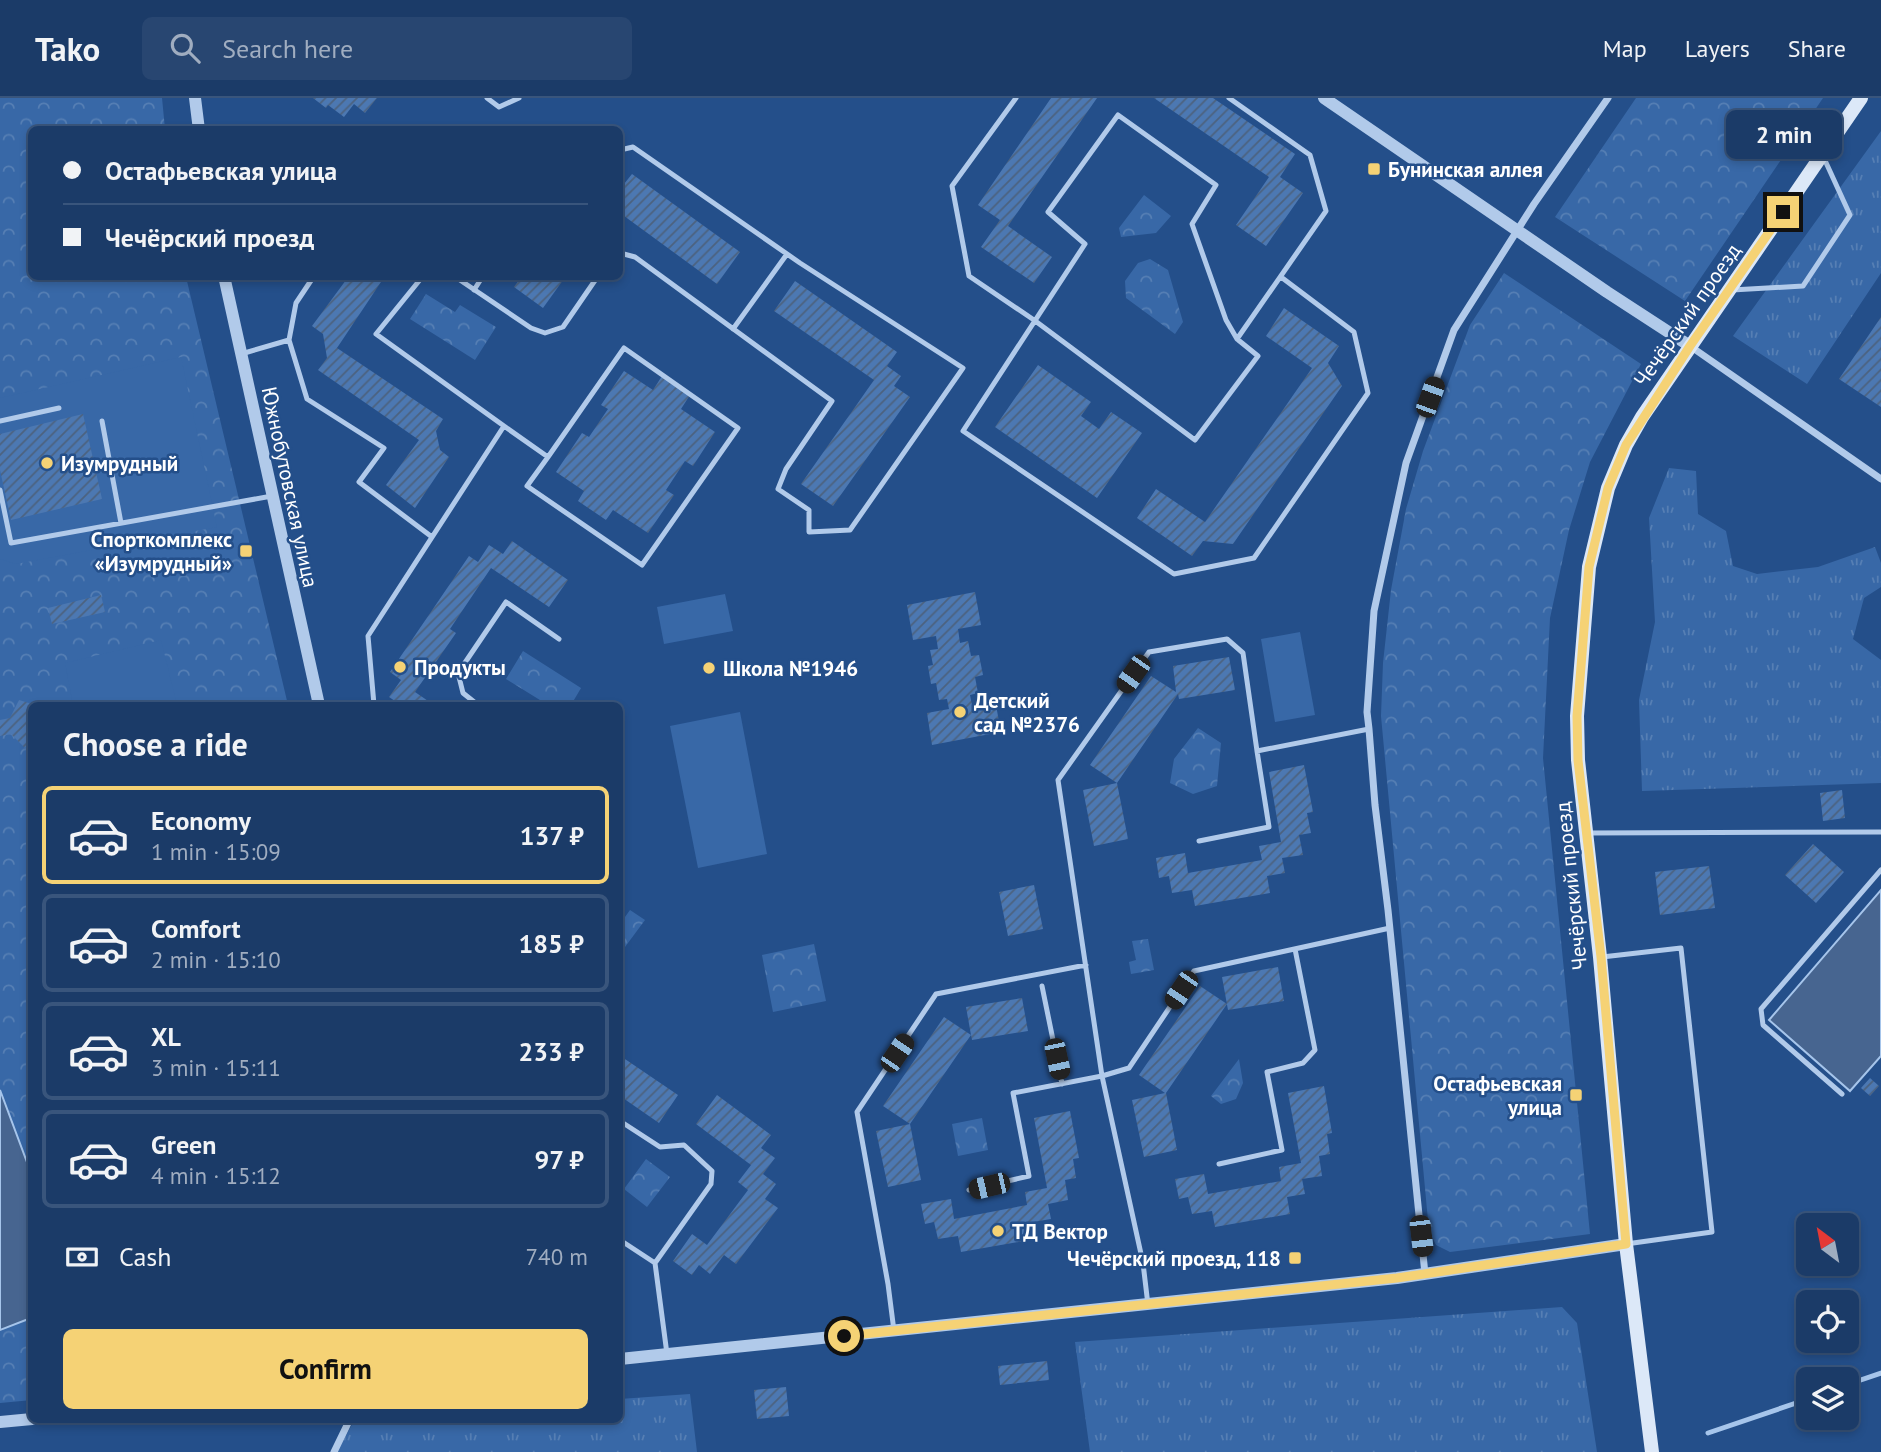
<!DOCTYPE html>
<meta charset="utf-8">
<style>
body{margin:0;font-family:"PT Sans",sans-serif;background:#284671;color:#f1f3f6;height:100vh;display:flex;flex-direction:column;font-size:26px;white-space:nowrap}
*{box-sizing:border-box;margin:0}
p{font-size:23px;color:#a0adc0}
.icon{flex:none;width:38px;height:38px;fill:none;stroke:currentColor;stroke-width:2;stroke-linecap:round;stroke-linejoin:round}
.map{position:relative;flex:1;overflow:hidden}
.drawer{position:absolute;left:28px;top:604px;width:595px;height:721px;display:flex;flex-direction:column;background:#1b3b68;border-radius:10px;box-shadow:0 4px 10px #0003,0 0 0 2px #39557c}
.drawer>*{flex:none}
.hud{position:absolute;left:28px;top:28px;width:595px;height:154px;border-radius:10px;box-shadow:0 4px 10px #0003,0 0 0 2px #39557c;display:grid;align-content:center;height:154px;padding:0 35px;background:#1b3b68}
.needle{width:46px;rotate:328deg}
.controls{position:absolute;left:1796px;top:1115px;display:grid;gap:14px}
.controls a{display:grid;place-items:center;width:63px;height:63px;border-radius:10px;background:#1b3b68;box-shadow:0 4px 10px #0003,0 0 0 2px #39557c;font-size:35px}
.end{position:absolute;width:32px;height:32px;margin:-16px;border:9px solid #f5d275;background:#111;box-shadow:0 0 0 4px #111}
.from{border-radius:50%}
.bubble{position:absolute;height:49px;border-radius:10px;background:#1b3b68;box-shadow:0 4px 10px #0003,0 0 0 2px #39557c;font-size:23px;font-weight:600;line-height:49px;text-align:center}
.car{position:absolute;width:21px;height:42px;margin:-21px -10px;border-radius:9px;box-shadow:0 0 5px 2px #0007;background:linear-gradient(#222 24%,#8ab4d8 0 40%,#222 0 76%,#8ab4d8 0 86%,#222 0)}
.hud b{display:flex;align-items:center;gap:24px;height:66px;font-size:26px}
.hud b+b{border-top:2px solid #39557c}
.hud i{width:18px;height:18px;background:#f1f3f6}
ul{padding:0;list-style:none}
li{display:flex;align-items:center;gap:21px;height:98px;margin:0 14px 10px;padding:0 21px;border:4px solid #39557c;border-radius:10px}
li div{flex:1}
li b{display:block;font-size:26px}
li em{font-style:normal;font-weight:600}
li.active{border-color:#f5d275}
li>.icon{width:63px;height:63px;stroke-width:1.5}
h2{padding:0 35px;font-size:32px;line-height:84px}
.pay{display:flex;align-items:center;gap:18px;height:77px;padding:0 35px;font-size:26px}
.pay p{margin-inline-start:auto}
.button{display:flex;gap:14px;margin-top:auto;padding:14px 35px}
.button a{flex:1;height:80px;border-radius:10px;background:#f5d275;color:#111;font-size:28px;font-weight:600;line-height:80px;text-align:center}
header{display:flex;align-items:center;gap:42px;box-sizing:border-box;height:98px;padding:0 35px;background:#1b3b68;border-bottom:2px solid #39557c}
header strong{font-size:33px}
nav{display:flex;gap:38px;margin-inline-start:auto;font-size:24px}
.search{width:490px;height:63px;background:#284671;display:flex;align-items:center;gap:18px;box-sizing:border-box;padding:0 24px;border-radius:10px;color:#a0adc0;font-size:26px}
.map>svg:first-child{display:block}
.grass{fill:url(#grass-tufts)}
.forest{fill:url(#forest-crowns)}
.garden{fill:#3868a7}
.water{fill:#476590;stroke:#a6c5eb;stroke-width:2}
.lines{fill:none;stroke-linecap:round;stroke-linejoin:round}
.stream{stroke:#a6c5eb;stroke-width:5}
.building{fill:url(#building-hatch)}
.service{stroke:#b1caea;stroke-width:5}
.minor{stroke:#b1caea;stroke-width:7}
.tertiary{stroke:#b1caea;stroke-width:12}
.secondary{stroke:#dce8f8;stroke-width:14}
.route{stroke:#f5d275;stroke-width:9}
.poi-dot{fill:#f5d275;stroke:#244f8a;stroke-width:2.5}
.labels{text-anchor:middle;dominant-baseline:central;stroke-width:5;stroke-linejoin:round;paint-order:stroke}
.poi-label{font-size:21px;font-weight:bold;fill:#fff;stroke:#244f8a;text-anchor:start}
.street-label{font-size:21px;fill:#fff;stroke:#244f8a}
</style>
<header>
<strong>Tako</strong>
<div class="search"><svg class="icon" aria-label="search" viewBox="0 0 24 24"><circle cx="10" cy="10" r="6"/><path d="M15 15l6 6"/></svg>Search here</div>
<nav><a>Map</a><a>Layers</a><a>Share</a></nav>
</header>
<div class="map">
<svg width="1881" height="1354" viewBox="0 0 1881 1354">
<defs>
<pattern id="grass-tufts" width="24" height="20" patternUnits="userSpaceOnUse" patternTransform="scale(1.75)"><rect width="24" height="20" fill="#3868a7"/><path d="M3 7l-1-3M5 7V3M7 7l1-3M15 17l-1-3M17 17v-4M19 17l1-3" fill="none" stroke="#567fb4"/></pattern>
<pattern id="forest-crowns" width="20" height="18" patternUnits="userSpaceOnUse" patternTransform="scale(1.75)"><rect width="20" height="18" fill="#3868a7"/><path d="M2 6a3 3 0 1 1 6 0M12 15a3 3 0 1 1 6 0" fill="none" stroke="#567fb4"/></pattern>
<pattern id="building-hatch" width="6" height="6" patternUnits="userSpaceOnUse" patternTransform="scale(1.75)"><rect width="6" height="6" fill="#4c78b2"/><path d="M-1 1l2-2M0 6l6-6M5 7l2-2" fill="none" stroke="#4c627f"/></pattern>
</defs>
<rect width="100%" height="100%" fill="#244f8a"/>
<path class="grass" d="M1881,33V175L1807,286L1733,238Z
M1669,370L1696,373L1698,416L1726,433L1733,468L1757,476L1818,469L1875,449L1881,465V489L1864,500L1853,541L1881,562V685L1642,693L1639,602L1655,524L1649,420Z
M1562,1209L1577,1225L1597,1354H1090L1075,1244Z
M690,1296L697,1354H337L355,1321H620V1301Z"/>
<path class="forest" d="M0,0H162L165,31L32,32V178L186,179L288,607H32V1302L0,1305Z
M1636,0H1823L1685,203L1555,119Z
M1144,97L1171,118L1156,135L1121,139L1119,130Z
M1150,161L1168,172L1183,224L1175,236L1126,200L1125,183L1138,165Z
M1504,175L1641,266L1590,364L1569,432L1550,520L1543,660L1590,1136L1450,1154L1436,1147L1429,1133L1381,618L1383,565L1391,492L1406,411L1423,353L1470,227Z
M426,196L455,214L460,207L496,229L475,262L410,221Z
M523,553L581,590L571,607H548L506,581Z
M1198,630L1221,645L1217,688L1193,696L1170,685L1174,661Z
M630,812L645,822L625,849L620,845V826Z
M1148,841L1154,872L1131,876L1129,864L1136,862L1132,843Z
M814,846L826,903L773,914L762,857Z
M1239,961L1243,985L1236,1001L1221,1006L1211,998Z
M982,1020L988,1052L958,1058L952,1026Z
M646,1061L670,1079L647,1109L624,1091Z"/>
<path class="garden" d="M181,259L217,429L16,466L0,461V300Z
M725,496L733,533L664,546L657,509Z
M1300,534L1315,617L1275,624L1261,541Z
M161,542L177,607H73L65,565Z
M740,614L767,756L698,770L670,628Z"/>
<path class="water" d="M1881,792V958L1850,993L1769,922Z
M0,992L31,1075V1220L0,1232Z"/>
<g class="lines">
<path class="stream" d="M1846,1287L1881,1275
M1708,1335L1808,1301"/>
</g>
<path class="building" d="M313,0H377L365,15L354,6L344,19L328,7L326,10Z
M1051,0H1097L1008,128L1052,159L1034,185L981,149L1000,122L978,107Z
M1154,0H1213L1295,56L1280,79L1303,95L1266,148L1236,127L1269,79Z
M632,76L740,154L717,186L620,115V91Z
M349,178H385L337,250L443,321L436,333L440,352L449,359L415,410L386,387L419,342L318,272L327,260L323,236L312,228Z
M522,178H566L543,210L514,189Z
M795,183L897,254L887,268L901,278L894,288L910,299L833,408L801,386L874,282L774,213Z
M1284,210L1339,248L1328,265L1342,288L1233,446L1203,443L1192,458L1137,420L1156,391L1205,424L1312,270L1266,238Z
M1881,219V309L1839,281Z
M1038,267L1091,304L1081,318L1099,331L1111,314L1142,335L1097,400L995,329Z
M624,273L653,292L662,278L690,297L681,311L715,334L693,368L685,363L666,392L674,397L648,435L613,412L606,422L578,403L584,393L556,374L582,335L589,339L608,311L601,307Z
M83,316L102,401L11,422L0,372V336Z
M512,443L568,482L549,509L491,470L450,531L456,535L415,594L434,607H401L389,599L401,582L390,574L469,458L478,464L489,447L503,456Z
M975,494L981,527L958,531L960,545L968,543L971,558L979,557L983,577L975,579L978,595L970,597L972,607L995,602L1001,634L932,647L927,615L949,611L947,601L939,602L936,585L931,586L928,568L933,567L930,552L938,551L936,538L913,542L907,507Z
M101,497L105,514L52,526L48,510Z
M1229,559L1235,592L1179,601L1178,596L1117,685L1090,667L1151,578L1176,594L1173,568Z
M19,602L32,606L27,623L32,629V644L25,650L11,636L0,638V622L10,620Z
M1304,667L1313,714L1307,715L1311,735L1299,737L1303,757L1282,760L1285,775L1267,778L1270,795L1195,808L1192,792L1172,795L1169,778L1159,780L1156,760L1185,755L1188,775L1262,762L1259,748L1281,744L1269,674Z
M1117,685L1128,741L1094,748L1083,692Z
M1842,692L1845,720L1823,723L1820,695Z
M1813,746L1844,774L1816,805L1785,777Z
M1709,768L1715,810L1660,817L1655,774Z
M1034,787L1043,831L1008,838L999,794Z
M1278,869L1284,903L1228,912L1222,879Z
M1200,888L1227,906L1166,995L1177,1052L1144,1059L1132,1002L1165,995L1139,977Z
M1022,900L1028,933L972,942L971,937L910,1026L883,1008L944,919L971,937L966,909Z
M622,959L678,997L659,1025L620,998V962Z
M1870,980L1879,988L1870,998L1861,990Z
M1324,988L1332,1035L1327,1036L1330,1056L1319,1058L1322,1078L1302,1081L1305,1096L1287,1099L1290,1116L1215,1129L1212,1113L1192,1116L1188,1099L1179,1101L1175,1081L1204,1076L1208,1096L1281,1083L1279,1069L1301,1065L1288,995Z
M717,997L771,1037L761,1050L775,1060L763,1076L776,1086L765,1101L778,1110L736,1166L724,1157L710,1176L699,1167L692,1177L673,1163L692,1136L707,1147L748,1092L738,1084L751,1067L696,1026Z
M1070,1013L1079,1060L1073,1061L1076,1080L1065,1082L1068,1102L1048,1106L1051,1121L1033,1124L1036,1141L961,1154L958,1138L938,1141L934,1124L925,1126L921,1106L951,1101L954,1121L1027,1107L1025,1094L1047,1090L1034,1020Z
M910,1026L921,1082L888,1089L876,1033Z
M1047,1263L1049,1282L1000,1287L998,1268Z
M786,1289L789,1318L757,1321L754,1292Z"/>
<g class="lines">
<path class="service" d="M487,0L499,9L519,0
M1016,0L952,88L969,178L1034,222L1195,342L1258,258L1237,241L1326,113L1310,57L1229,0
M620,52L633,49L800,165L963,270L850,432L809,434V412L778,391L786,371L832,303L635,159L620,155
M454,178L531,230L545,235L563,229L598,178
M474,192L483,178
M1732,192L1803,188L1850,117L1823,58
M733,231L787,156
M1237,241L1226,222L1192,126L1216,87L1118,17L1048,114L1085,146L963,333L1174,476L1254,460L1368,295L1354,234L1281,179
M289,242L307,301L384,350L359,384L432,439
M241,256L289,242L296,205L314,178
M0,323L59,310
M102,323L121,425
M504,328L548,359L527,388L642,467L738,330L624,250L548,359
M0,392L11,445L272,398
M374,607L368,538L504,328L376,236L423,178
M478,607L463,595L458,575L506,504L559,541
M1588,735L1881,734
M1199,743L1269,729L1257,653
M1602,859L1681,850L1712,1134L1626,1146
M1042,888L1062,986
M1842,996L1763,927L1761,911L1881,772
M620,1023L660,1049L684,1047L712,1073L711,1086L655,1165L667,1256
M1219,1066L1282,1052L1267,974L1303,965L1315,952L1295,851
M969,1092L1029,1078L1013,995L1102,978L1129,970L1194,873L1390,830
M620,1142L655,1165
M1148,1207L1143,1165L1102,978L1058,682L1149,554L1227,541L1243,555L1257,653L1369,631
M894,1233L888,1186L857,1014L936,896L1086,867"/>
<path class="minor" d="M1690,248L1881,381
M1425,1176L1388,812L1375,707L1369,631L1367,614L1374,513L1406,365L1454,232L1534,106L1608,0
M334,1354L350,1321"/>
<path class="tertiary" d="M195,0L199,32
M1324,0L1607,194L1690,248
M224,178L319,607
M620,1261L1397,1180L1626,1146
M0,1324L32,1321"/>
<path class="secondary" d="M1652,1354L1626,1146L1600,859L1578,662L1577,618L1589,469L1608,390L1626,347L1642,319L1861,0"/>
</g>
<g class="lines">
<path class="route" d="M844,1238L1397,1180L1626,1146L1601,859L1578,662L1577,618L1589,469L1608,390L1626,347L1690,248L1783,114"/>
</g>
<g class="poi-dot">
<rect x="1367" y="64" width="14" height="14" rx="3.5"/>
<circle cx="47" cy="365" r="7"/>
<rect x="239" y="446" width="14" height="14" rx="3.5"/>
<circle cx="400" cy="569" r="7"/>
<circle cx="709" cy="570" r="7"/>
<circle cx="960" cy="614" r="7"/>
<rect x="1569" y="990" width="14" height="14" rx="3.5"/>
<circle cx="998" cy="1133" r="7"/>
<rect x="1288" y="1153" width="14" height="14" rx="3.5"/>
</g>
<g class="labels">
<g class="poi-label">
<text x="1388" y="71">Бунинская аллея</text>
<text x="61" y="365">Изумрудный</text>
<text x="232" y="441" text-anchor="end">Спорткомплекс<tspan x="232" dy="24">«Изумрудный»</tspan></text>
<text x="414" y="569">Продукты</text>
<text x="723" y="570">Школа №1946</text>
<text x="974" y="602">Детский<tspan x="974" dy="24">сад №2376</tspan></text>
<text x="1562" y="985" text-anchor="end">Остафьевская<tspan x="1562" dy="24">улица</tspan></text>
<text x="1012" y="1133">ТД Вектор</text>
<text x="1281" y="1160" text-anchor="end">Чечёрский проезд, 118</text>
</g>
<g class="street-label">
<text transform="translate(1687 217) rotate(-55)">Чечёрский проезд</text>
<text transform="translate(290 389) rotate(78)">Южнобутовская улица</text>
<text transform="translate(1571 788) rotate(-96)">Чечёрский проезд</text>
</g>
</g>
</svg>
<div class="controls">
<a><svg class="needle" viewBox="-14 -14 28 28"><path d="M0-13l5 13h-10z" fill="#e53935"/><path d="M0 13l5-13h-10z" fill="#a0adc0"/></svg></a>
<a><svg class="icon" aria-label="locate" viewBox="0 0 24 24"><circle cx="12" cy="12" r="6"/><path d="M12 2v4M12 18v4M2 12h4M18 12h4"/></svg></a>
<a><svg class="icon" aria-label="layers" viewBox="0 0 24 24"><path d="M12 4l9 5-9 5-9-5zM3 14l9 5 9-5"/></svg></a>
</div>
<i class="end from" style="left:844px;top:1238px"></i>
<i class="end" style="left:1783px;top:114px"></i>
<div class="bubble" style="left:1726px;top:12px;width:116px">2 min</div>
<i class="car" style="left:1430px;top:299px;rotate:20deg"></i>
<i class="car" style="left:1133px;top:576px;rotate:215deg"></i>
<i class="car" style="left:1181px;top:892px;rotate:214deg"></i>
<i class="car" style="left:897px;top:955px;rotate:34deg"></i>
<i class="car" style="left:1057px;top:961px;rotate:168deg"></i>
<i class="car" style="left:989px;top:1088px;rotate:257deg"></i>
<i class="car" style="left:1421px;top:1138px;rotate:173deg"></i>
<div class="hud">
<b><i class="from"></i>Остафьевская улица</b>
<b><i></i>Чечёрский проезд</b>
</div>
<section class="drawer">
<h2>Choose a ride</h2>
<ul>
<li class="active"><svg class="icon" aria-label="car" viewBox="0 0 24 24"><path d="M5 17H2v-5l4-1 3-4h7l3 4 3 1v5h-3M9 17h6M6 11h13"/><circle cx="7" cy="17" r="2"/><circle cx="17" cy="17" r="2"/></svg><div><b>Economy</b><p>1 min · 15:09</p></div><em>137 ₽</em></li>
<li><svg class="icon" aria-label="car" viewBox="0 0 24 24"><path d="M5 17H2v-5l4-1 3-4h7l3 4 3 1v5h-3M9 17h6M6 11h13"/><circle cx="7" cy="17" r="2"/><circle cx="17" cy="17" r="2"/></svg><div><b>Comfort</b><p>2 min · 15:10</p></div><em>185 ₽</em></li>
<li><svg class="icon" aria-label="car" viewBox="0 0 24 24"><path d="M5 17H2v-5l4-1 3-4h7l3 4 3 1v5h-3M9 17h6M6 11h13"/><circle cx="7" cy="17" r="2"/><circle cx="17" cy="17" r="2"/></svg><div><b>XL</b><p>3 min · 15:11</p></div><em>233 ₽</em></li>
<li><svg class="icon" aria-label="car" viewBox="0 0 24 24"><path d="M5 17H2v-5l4-1 3-4h7l3 4 3 1v5h-3M9 17h6M6 11h13"/><circle cx="7" cy="17" r="2"/><circle cx="17" cy="17" r="2"/></svg><div><b>Green</b><p>4 min · 15:12</p></div><em>97 ₽</em></li>
</ul>
<div class="pay"><svg class="icon" aria-label="cash" viewBox="0 0 24 24"><path d="M3 7h18v10H3z"/><circle cx="12" cy="12" r="2"/></svg>Cash<p>740 m</p></div>
<div class="button"><a>Confirm</a></div>
</section>
</div>
